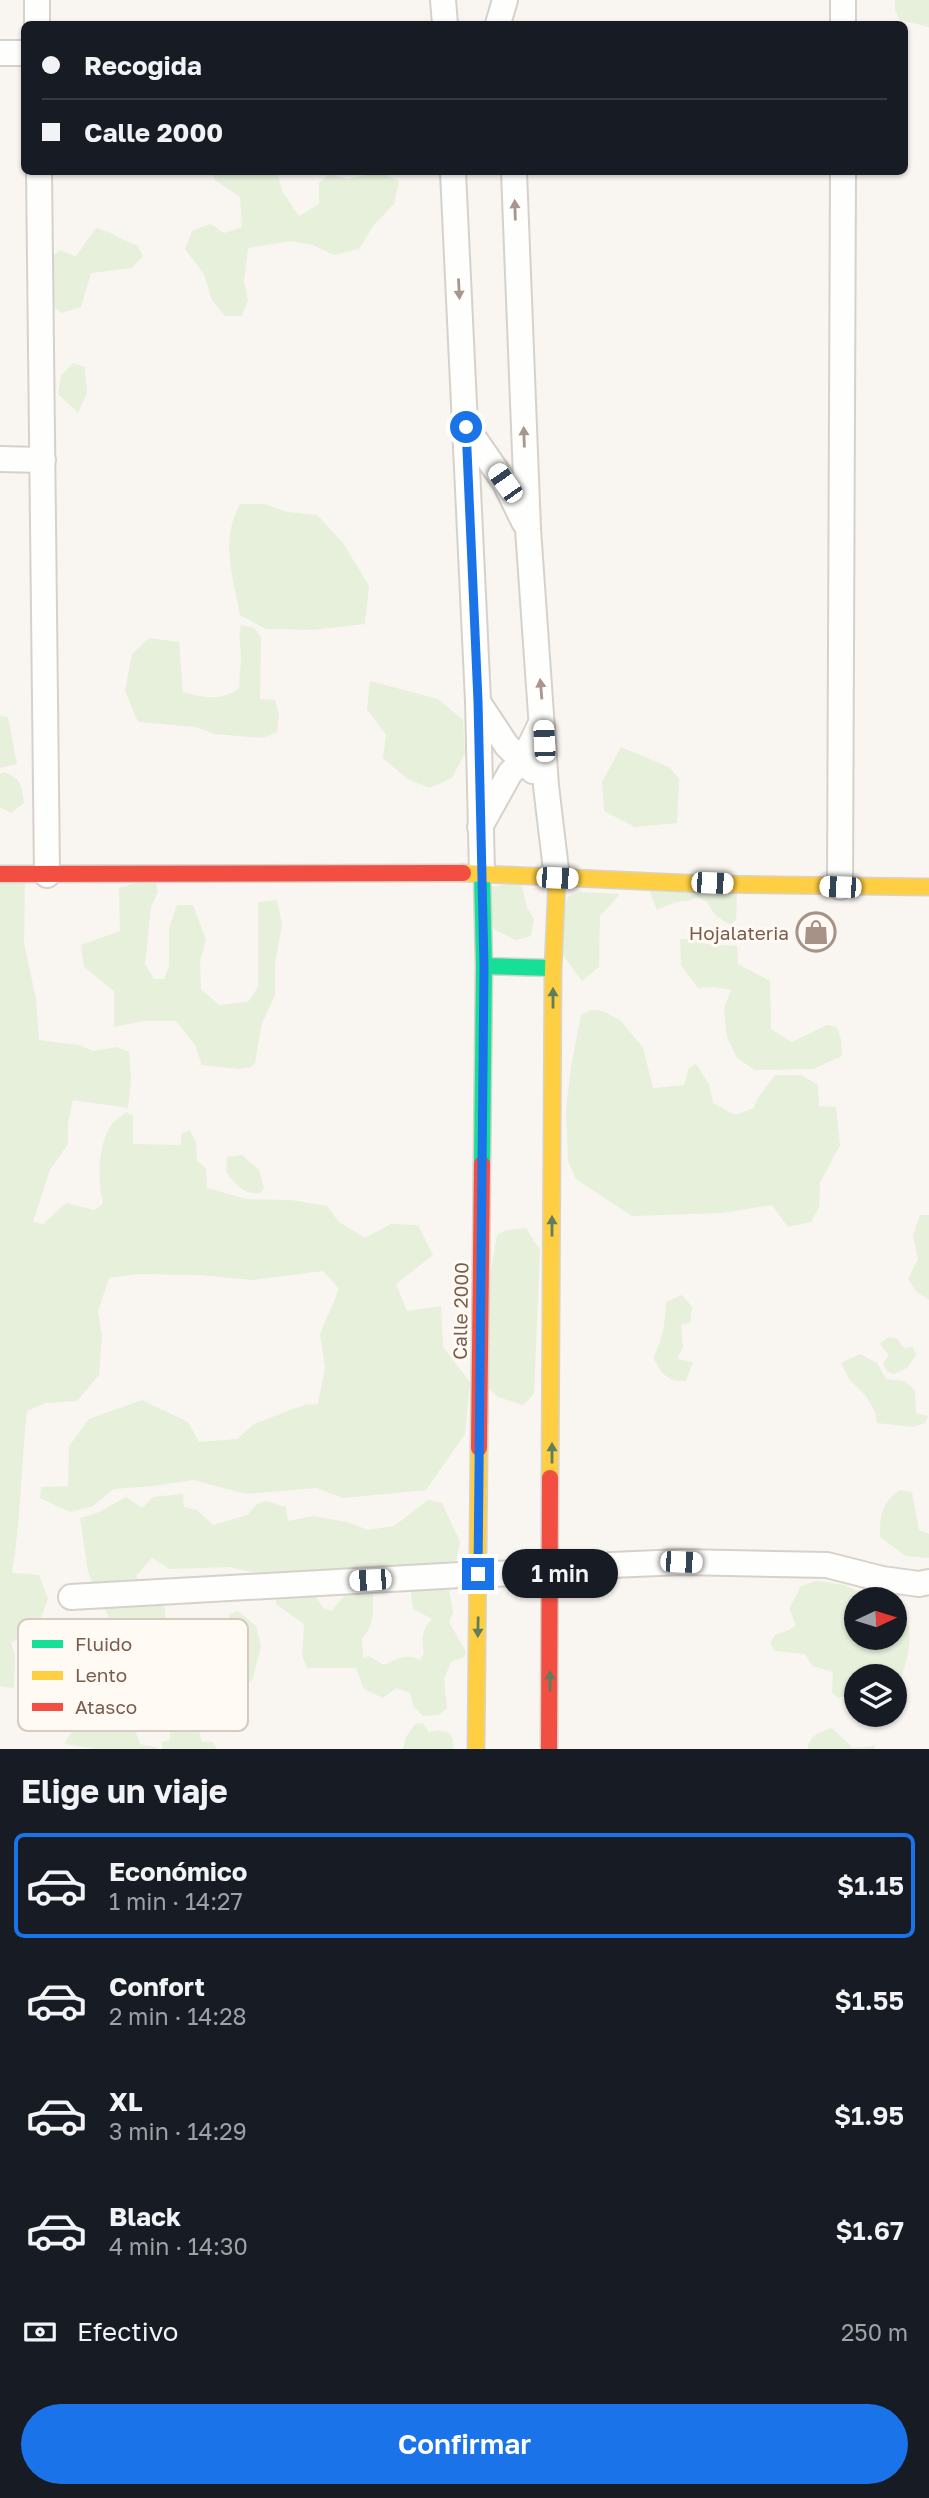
<!DOCTYPE html>
<html lang="es">
<meta charset="utf-8">
<style>
body{margin:0;font-family:"Golos Text",sans-serif;background:#242831;color:#f1f3f6;height:100vh;display:flex;flex-direction:column;font-size:26px;white-space:nowrap}
*{box-sizing:border-box;margin:0}
p{font-size:23px;color:#9ea1a6}
.icon{flex:none;width:38px;height:38px;fill:none;stroke:currentColor;stroke-width:2;stroke-linecap:round;stroke-linejoin:round}
.map{position:relative;height:1749px;overflow:hidden}
.sheet{display:flex;flex-direction:column;background:#171b24;flex:1}
.sheet>*{flex:none}
.banner{position:absolute;left:21px;top:21px;width:887px;height:154px;border-radius:10px;box-shadow:0 2px 5px #0004;display:grid;align-content:center;height:154px;padding:0 21px;background:#171b24}
.needle{width:46px;rotate:86deg}
.tools{position:absolute;left:844px;top:1587px;display:grid;gap:14px}
.tools a{display:grid;place-items:center;width:63px;height:63px;border-radius:50%;background:#171b24;box-shadow:0 2px 5px #0004;font-size:35px}
.end{position:absolute;width:32px;height:32px;margin:-16px;border:9px solid #1a73e8;background:#fff;box-shadow:0 0 0 4px #fff}
.from{border-radius:50%}
.bubble{position:absolute;height:49px;border-radius:24px;background:#171b24;box-shadow:0 2px 5px #0004;font-size:23px;font-weight:600;line-height:49px;text-align:center}
.car{position:absolute;width:21px;height:42px;margin:-21px -10px;border-radius:9px;box-shadow:0 0 5px 2px #0007;background:linear-gradient(#fff 24%,#345 0 40%,#fff 0 76%,#345 0 86%,#fff 0)}
.banner b{display:flex;align-items:center;gap:24px;height:66px;font-size:26px}
.banner b+b{border-top:2px solid #363941}
.banner i{width:18px;height:18px;background:#f1f3f6}
ul{padding:0;list-style:none}
li{display:flex;align-items:center;gap:21px;height:105px;margin:0 14px 10px;padding:0 7px;border:4px solid transparent;border-radius:10px}
li div{flex:1}
li b{display:block;font-size:26px}
li em{font-style:normal;font-weight:600}
li.on{border-color:#1a73e8}
li>.icon{width:63px;height:63px;stroke-width:1.5}
h2{padding:0 21px;font-size:32px;line-height:84px}
.pay{display:flex;align-items:center;gap:18px;height:77px;padding:0 21px;font-size:26px}
.pay p{margin-inline-start:auto}
.action{display:flex;gap:14px;margin-top:auto;padding:14px 21px}
.action a{flex:1;height:80px;border-radius:42px;background:#1a73e8;color:#fff;font-size:28px;font-weight:600;line-height:80px;text-align:center}
.map>svg:first-child{display:block}
.green{fill:#e7f0db}
.lines{fill:none;stroke-linecap:round;stroke-linejoin:round}
.street-casing{stroke:#d7d1cb;stroke-width:28}
.fast-casing{stroke:#d9d2cb;stroke-width:19}
.slow-casing{stroke:#d9d2cb;stroke-width:19}
.jam-casing{stroke:#d9d2cb;stroke-width:19}
.street{stroke:#fefefd;stroke-width:24}
.fast{stroke:#16e098;stroke-width:16}
.slow{stroke:#ffcf43;stroke-width:16}
.jam{stroke:#f24e42;stroke-width:16}
.oneway{fill:#a8958b}
.oneway2{fill:#617d60}
.route{stroke:#1a73e8;stroke-width:9}
.labels{text-anchor:middle;dominant-baseline:central;stroke-width:6;stroke-linejoin:round;paint-order:stroke}
.poi-label{font-size:19px;fill:#7a5c4d;stroke:#fffaf3;text-anchor:end}
.street-label{font-size:19px;fill:#7a5c4d;stroke:#fffaf3}
.key{fill:#fffaf3;stroke:#d7cbc1;stroke-width:2}
.key-label{font-size:19px;fill:#7a5c4d}
</style>
<div class="map">
<svg width="929" height="1749" viewBox="0 0 929 1749">
<rect width="100%" height="100%" fill="#f9f5f0"/>
<path class="green" d="M895,0H929V27L900,20L895,10Z
M212,172H277L282,191L299,216L319,204V183L329,174L348,179L380,172L399,181L394,204L373,226L359,249L334,255L313,245L291,241L248,248L244,281L248,300L242,316H225L212,300L204,274L185,249L192,231L210,224L224,233L242,227L240,197L215,180Z
M96,228C112,232 122,241 137,245L143,256L132,268L91,273L81,307L61,313L43,295L42,265L60,250L76,256Z
M73,363L85,367L87,393L78,413L58,394L61,376Z
M240,504H264L287,512L317,515L343,543L369,586L365,624L312,630L266,629L240,615C233,577 220,540 240,504Z
M241,625L254,628L261,637L260,699L275,700L279,714L277,732L263,738L215,734L196,727L138,722L125,691L132,654L149,638L179,642L183,692C203,698 222,701 240,688C238,678 241,669 241,659C241,647 238,637 241,625Z
M370,681L438,699L463,720L465,753L452,778L430,788L407,779L383,758L386,735L367,709Z
M0,716L8,717L17,764L0,768Z
M621,747L669,767L679,779L677,823L635,827L604,811L602,782Z
M3,772C21,778 22,785 24,803L11,813L0,807V774Z
M0,866L25,876L24,943L36,999L39,1040L79,1045L93,1051L116,1047L129,1052L131,1079L128,1108L73,1100L68,1123V1144L50,1170L33,1222L43,1224L66,1203L94,1210L103,1204C98,1179 97,1150 110,1127C113,1121 121,1116 126,1112L133,1116V1144L181,1145L182,1133L190,1130L196,1143L197,1160L206,1169L207,1188L246,1199L291,1200L327,1206L339,1222L365,1238L391,1224L418,1225L433,1255L396,1284L407,1311L441,1306L443,1347L470,1382L465,1434L426,1490L343,1498L316,1488L246,1494L194,1480L153,1486L114,1489L93,1506L70,1512L40,1498L41,1487L68,1486L69,1446L89,1419L142,1400L188,1422L199,1442L237,1439L254,1424L304,1405L318,1404L325,1367L320,1334L339,1289L323,1271L252,1280L199,1275L136,1274L109,1278L98,1311L102,1335L99,1375L77,1401L45,1403L27,1411C21,1465 21,1519 12,1573L39,1575L48,1599L38,1626L11,1643L15,1656L14,1688L0,1686Z
M155,877L158,892L151,907L145,964L154,979H164L169,966V928L177,905H193L206,940L200,960L201,989L219,1005L248,1002L258,987V902L277,900L282,925L275,964V995L262,1023L255,1063L251,1067L239,1069L202,1065L195,1045L176,1021H143L114,1027V991L84,967L81,945L120,931L119,888Z
M521,883L527,907L534,919L531,936L516,940L495,930L472,889Z
M648,886L737,894L736,920L730,925L715,915L707,902L697,897L689,901L676,902L657,910Z
M580,892L620,894L600,916L599,967L582,981L550,938L568,897Z
M680,939H695L705,944L737,946L738,964L770,981L771,1029L792,1042L827,1025L837,1027L841,1040L842,1056L813,1069L755,1070L737,1058L727,1037L724,1009L731,990L715,987L698,988L681,965Z
M591,1010L603,1011L621,1021L643,1048L653,1088L684,1085L689,1068L696,1064L709,1084L713,1103L735,1115L754,1108L758,1098L775,1075H801L818,1085L819,1106L836,1107L840,1145L820,1183L819,1207L811,1222L788,1227L772,1205L721,1213L632,1216L576,1179L568,1161L566,1110L571,1067L581,1015Z
M242,1155L259,1170L264,1188L260,1193C243,1195 236,1184 226,1172L227,1157Z
M920,1215H929V1300L917,1292L908,1279L918,1259L913,1235Z
M526,1228L540,1250L534,1394L523,1405L498,1397L473,1373L497,1235L507,1230Z
M682,1295L692,1307L690,1323L681,1325L683,1347L677,1359L693,1362L686,1381C666,1382 663,1374 653,1358C663,1340 665,1323 666,1302Z
M888,1337L898,1339L904,1348L913,1347L916,1355L907,1368L894,1374L887,1371L883,1363L889,1355L880,1344Z
M860,1354L877,1363L886,1379L905,1381L915,1391L916,1413L928,1416L925,1423L913,1427L877,1423L875,1412L866,1396L849,1379L841,1363Z
M900,1490L912,1492L919,1530L929,1534V1558L906,1556L880,1537C880,1516 881,1503 900,1490Z
M183,1494L184,1507L197,1510L213,1525L247,1515L257,1504L266,1501L286,1507L288,1521L312,1516L347,1522L368,1530L394,1526L428,1500L442,1503L460,1542L456,1560L440,1566L287,1580L229,1567L170,1569L152,1558L136,1576L147,1595L165,1608L166,1626L141,1647L131,1650L127,1678L119,1677L114,1629L88,1572L80,1518L97,1513L126,1497L142,1508L153,1497Z
M416,1576L448,1581L453,1613L449,1622L466,1652L464,1657L451,1662L444,1679L447,1708L439,1715L423,1716L414,1707L410,1693L396,1688L383,1698L364,1689L356,1668H307L302,1655L304,1624L276,1604V1589L307,1583L323,1608L331,1611L349,1591H361L373,1595V1616L369,1629L362,1639L363,1658L369,1656L384,1665C397,1659 405,1653 420,1660L424,1654C421,1640 422,1629 432,1619L413,1609L411,1592Z
M816,1581L845,1585L873,1599L856,1600V1638H894V1613L907,1620C913,1641 907,1659 901,1679L894,1681V1676H856V1692L838,1698L832,1693L833,1672L812,1666L805,1654L775,1651L770,1643L775,1635L789,1630L796,1625L789,1609L801,1586Z
M238,1611L256,1626L261,1646L253,1678L250,1682L232,1684L217,1666L221,1642L231,1631L228,1622L230,1614Z
M192,1683C206,1700 194,1722 202,1742H213L217,1749H162V1742L170,1740V1708L174,1707L176,1689Z
M120,1684H127L130,1726L135,1730L140,1744L156,1747L157,1749H95L65,1744C71,1730 81,1723 86,1710L100,1707L105,1695Z
M423,1723L429,1732L438,1730L449,1733L453,1740L454,1749H403L406,1737L415,1724Z
M832,1728L853,1748L875,1746V1749H808C808,1735 821,1732 832,1728Z"/>
<g class="lines">
<g class="street-casing">
<path id="street" d="M37,0V24
M443,0L445,24
M498,24L505,0
M843,24V0
M0,53H24
M39,172L47,875
M453,172L478,701L482,873
M514,172L528,529L546,786L557,878
M467,428L505,483L524,522
M0,459L43,460
M478,702L507,746L533,771
M480,827L510,773L523,760L541,723
M840,887L843,172
M71,1597L478,1574L551,1573L612,1565L681,1562L827,1565L882,1579L919,1584L929,1582"/>
</g>
<g class="fast-casing">
<path id="fast" d="M484,966L553,968
M482,1164L484,966L482,873"/>
</g>
<g class="slow-casing">
<path id="slow" d="M463,873L705,884L929,887
M550,1478L553,968L557,878
M476,1749L479,1448"/>
</g>
<g class="jam-casing">
<path id="jam" d="M0,874L463,873
M479,1448L482,1164
M549,1749L550,1478"/>
</g>
<use href="#street" class="street"/>
<use href="#fast" class="fast"/>
<use href="#slow" class="slow"/>
<use href="#jam" class="jam"/>
</g>
<defs><path id="oneway-solid" d="M-6-.8H1V-3.2L6.5 0L1 3.2V.8H-6Z" transform="scale(1.75)"/></defs>
<g class="oneway">
<use href="#oneway-solid" transform="translate(515 210) rotate(-92)"/>
<use href="#oneway-solid" transform="translate(459 289) rotate(87)"/>
<use href="#oneway-solid" transform="translate(524 437) rotate(-92)"/>
<use href="#oneway-solid" transform="translate(541 689) rotate(-95)"/>
</g>
<g class="oneway2">
<use href="#oneway-solid" transform="translate(553 998) rotate(-90)"/>
<use href="#oneway-solid" transform="translate(552 1226) rotate(-90)"/>
<use href="#oneway-solid" transform="translate(552 1453) rotate(-90)"/>
<use href="#oneway-solid" transform="translate(478 1627) rotate(91)"/>
<use href="#oneway-solid" transform="translate(550 1681) rotate(-90)"/>
</g>
<g class="lines">
<path class="route" d="M466,427L478,701L484,966L478,1574"/>
</g>
<defs>
<g id="shop-ring" transform="scale(2.0125)"><circle r="9.5" fill="#fffaf3" stroke="#a69286" stroke-width="1.5"/><path d="M-5-2.5h2.3a2.7 3.5 0 0 1 5.4 0H5L5.5 6h-11ZM-1.5-2.5h3a1.5 2.3 0 0 0-3 0Z" fill="#a69286"/></g>
</defs>
<g fill-rule="evenodd">
<use href="#shop-ring" x="816" y="932"/>
</g>
<g class="labels">
<g class="poi-label">
<text x="789" y="932">Hojalateria</text>
</g>
<g class="street-label">
<text transform="translate(460 1311) rotate(-89)">Calle 2000</text>
</g>
</g>
<rect x="18" y="1619" width="230" height="112" rx="10" class="key"/>
<rect x="32" y="1640" width="31" height="8" fill="#16e098"/>
<rect x="32" y="1671" width="31" height="9" fill="#ffcf43"/>
<rect x="32" y="1703" width="31" height="8" fill="#f24e42"/>
<g class="key-label">
<text x="75" y="1651">Fluido</text>
<text x="75" y="1682">Lento</text>
<text x="75" y="1714">Atasco</text>
</g>
</svg>
<div class="tools">
<a><svg class="needle" viewBox="-14 -14 28 28"><path d="M0-13l5 13h-10z" fill="#e53935"/><path d="M0 13l5-13h-10z" fill="#9ea1a6"/></svg></a>
<a><svg class="icon" aria-label="layers" viewBox="0 0 24 24"><path d="M12 4l9 5-9 5-9-5zM3 14l9 5 9-5"/></svg></a>
</div>
<i class="end from" style="left:466px;top:427px"></i>
<i class="end" style="left:478px;top:1574px"></i>
<div class="bubble" style="left:502px;top:1549px;width:116px">1 min</div>
<i class="car" style="left:505px;top:483px;rotate:325deg"></i>
<i class="car" style="left:544px;top:741px;rotate:357deg"></i>
<i class="car" style="left:557px;top:878px;rotate:92deg"></i>
<i class="car" style="left:712px;top:883px;rotate:92deg"></i>
<i class="car" style="left:840px;top:887px;rotate:272deg"></i>
<i class="car" style="left:681px;top:1562px;rotate:92deg"></i>
<i class="car" style="left:370px;top:1580px;rotate:267deg"></i>
<div class="banner">
<b><i class="from"></i>Recogida</b>
<b><i></i>Calle 2000</b>
</div>
</div>
<section class="sheet">
<h2>Elige un viaje</h2>
<ul>
<li class="on"><svg class="icon" aria-label="car" viewBox="0 0 24 24"><path d="M5 17H2v-5l4-1 3-4h7l3 4 3 1v5h-3M9 17h6M6 11h13"/><circle cx="7" cy="17" r="2"/><circle cx="17" cy="17" r="2"/></svg><div><b>Económico</b><p>1 min · 14:27</p></div><em>$1.15</em></li>
<li><svg class="icon" aria-label="car" viewBox="0 0 24 24"><path d="M5 17H2v-5l4-1 3-4h7l3 4 3 1v5h-3M9 17h6M6 11h13"/><circle cx="7" cy="17" r="2"/><circle cx="17" cy="17" r="2"/></svg><div><b>Confort</b><p>2 min · 14:28</p></div><em>$1.55</em></li>
<li><svg class="icon" aria-label="car" viewBox="0 0 24 24"><path d="M5 17H2v-5l4-1 3-4h7l3 4 3 1v5h-3M9 17h6M6 11h13"/><circle cx="7" cy="17" r="2"/><circle cx="17" cy="17" r="2"/></svg><div><b>XL</b><p>3 min · 14:29</p></div><em>$1.95</em></li>
<li><svg class="icon" aria-label="car" viewBox="0 0 24 24"><path d="M5 17H2v-5l4-1 3-4h7l3 4 3 1v5h-3M9 17h6M6 11h13"/><circle cx="7" cy="17" r="2"/><circle cx="17" cy="17" r="2"/></svg><div><b>Black</b><p>4 min · 14:30</p></div><em>$1.67</em></li>
</ul>
<div class="pay"><svg class="icon" aria-label="cash" viewBox="0 0 24 24"><path d="M3 7h18v10H3z"/><circle cx="12" cy="12" r="2"/></svg>Efectivo<p>250 m</p></div>
<div class="action"><a>Confirmar</a></div>
</section>
